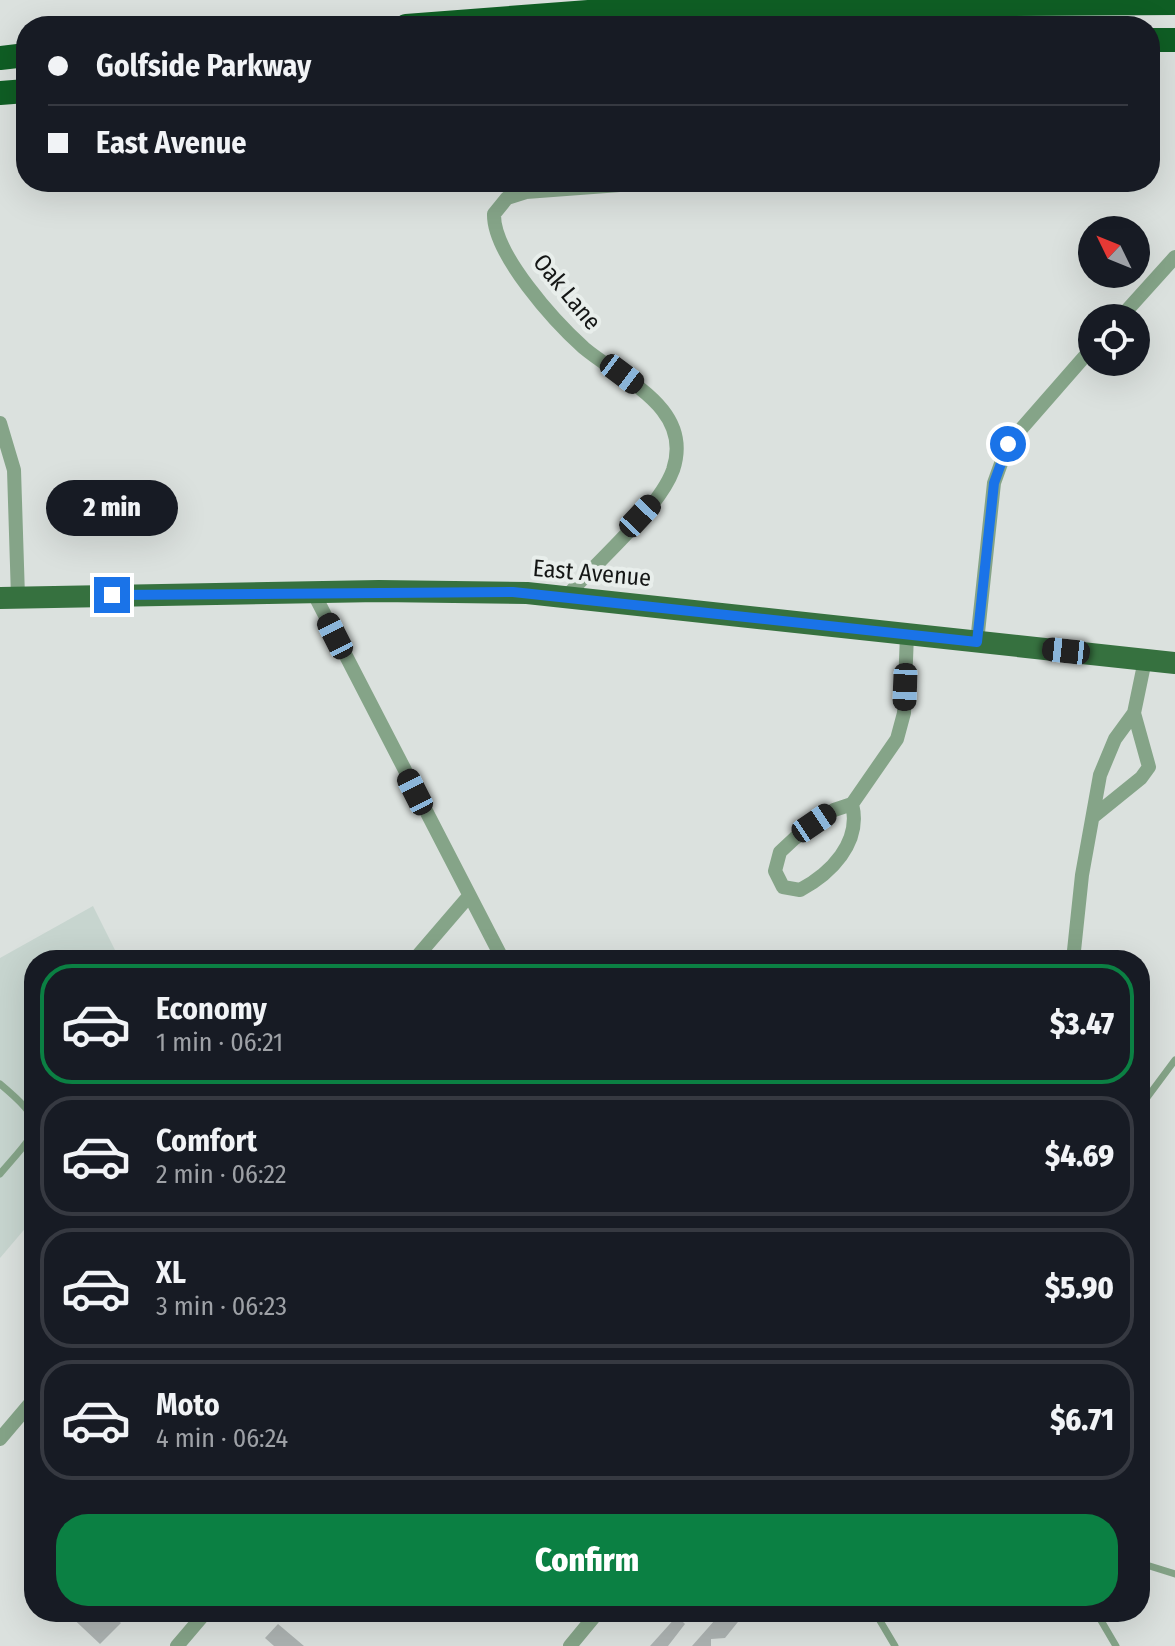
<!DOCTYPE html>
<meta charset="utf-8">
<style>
body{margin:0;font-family:"Fira Sans Condensed",sans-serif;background:#20242c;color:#f1f3f6;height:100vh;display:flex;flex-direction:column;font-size:30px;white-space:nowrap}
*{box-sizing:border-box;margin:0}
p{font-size:26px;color:#9ea1a6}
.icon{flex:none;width:44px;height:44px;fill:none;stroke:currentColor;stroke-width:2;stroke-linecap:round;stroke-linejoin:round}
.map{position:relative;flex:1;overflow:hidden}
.sheet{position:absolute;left:24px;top:950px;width:1126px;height:672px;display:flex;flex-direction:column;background:#171b24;border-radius:32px;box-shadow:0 8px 32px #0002}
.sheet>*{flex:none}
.guide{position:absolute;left:16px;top:16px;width:1144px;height:176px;border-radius:32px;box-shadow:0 8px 32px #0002;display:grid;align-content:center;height:176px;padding:0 32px;background:#171b24}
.needle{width:52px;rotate:313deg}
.controls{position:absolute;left:1078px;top:216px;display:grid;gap:16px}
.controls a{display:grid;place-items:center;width:72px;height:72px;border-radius:50%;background:#171b24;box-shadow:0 8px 32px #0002;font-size:40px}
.end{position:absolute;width:36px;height:36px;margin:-18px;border:10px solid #1a73e8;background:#fff;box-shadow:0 0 0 4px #fff}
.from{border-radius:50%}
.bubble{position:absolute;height:56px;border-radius:28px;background:#171b24;box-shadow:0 8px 32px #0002;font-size:26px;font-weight:800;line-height:56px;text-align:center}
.car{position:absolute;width:24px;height:48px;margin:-24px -12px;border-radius:10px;box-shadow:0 0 6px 2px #0007;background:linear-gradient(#222 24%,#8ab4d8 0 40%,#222 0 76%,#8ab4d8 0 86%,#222 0)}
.guide b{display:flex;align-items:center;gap:28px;height:76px;font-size:30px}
.guide b+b{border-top:2px solid #363941}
.guide i{width:20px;height:20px;background:#f1f3f6}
ul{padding:14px 0 0;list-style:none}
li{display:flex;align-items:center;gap:24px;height:120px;margin:0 16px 12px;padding:0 16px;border:4px solid #363941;border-radius:32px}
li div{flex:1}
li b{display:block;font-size:30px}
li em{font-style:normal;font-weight:800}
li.selected{border-color:#0b8043}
li>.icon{width:72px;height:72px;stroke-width:1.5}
.action{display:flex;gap:16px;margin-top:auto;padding:16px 32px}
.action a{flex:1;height:92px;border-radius:32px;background:#0b8043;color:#fff;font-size:32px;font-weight:800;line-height:92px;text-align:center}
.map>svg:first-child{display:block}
.built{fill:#c7d5cf}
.building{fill:#adb3b2}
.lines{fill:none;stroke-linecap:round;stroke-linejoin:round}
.lane{stroke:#85a488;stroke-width:7}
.street{stroke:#85a488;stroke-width:14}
.primary{stroke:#36713f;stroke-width:22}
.highway{stroke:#0f5e24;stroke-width:24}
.route{stroke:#1a73e8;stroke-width:10}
.labels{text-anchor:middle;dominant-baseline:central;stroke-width:8;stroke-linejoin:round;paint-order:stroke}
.street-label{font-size:24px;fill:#141615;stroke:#e8eeeb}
</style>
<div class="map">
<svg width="1175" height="1646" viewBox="0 0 1175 1646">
<rect width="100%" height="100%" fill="#dbe1de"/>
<path class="built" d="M93,906L120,960H34V1218L0,1258V958Z"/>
<path class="building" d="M66,1612H122L116,1619L121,1623L100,1644Z
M722,1612H746L725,1638L711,1639V1646H692Z
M677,1616L685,1624L668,1646H650Z
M278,1624L304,1646H274L265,1638Z"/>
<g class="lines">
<path class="lane" d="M0,1084C50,1126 39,1128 0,1174
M1140,1107L1175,1060
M1140,1563L1175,1574
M859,1612L876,1614L895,1646
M1096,1612L1116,1646"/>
<path class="street" d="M1120,318L1175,257
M0,423L14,470L18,597
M313,592L503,960
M568,595C597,561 659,509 673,470C694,407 622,380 584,348C555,322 493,254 494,214L507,198L526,192L660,182
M977,642L994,483L1008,444L1092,348
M852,804C862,843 830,874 800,890L783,887L775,871L780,852L795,838L834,810L852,804L897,739L904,713L907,634
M1094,816L1141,778L1149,767L1134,713
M414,960L469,896
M1073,960L1082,875L1100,775L1115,739L1134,713L1145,660
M0,1439L34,1399
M177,1646L206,1612
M570,1646L598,1612"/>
<path class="primary" d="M0,598L379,591L527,593L1175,663"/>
<path class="highway" d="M406,26L666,6L1175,3
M1150,40H1175
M0,58L26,55
M0,93L26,91"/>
</g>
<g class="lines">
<path class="route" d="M112,595L513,592L977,642L994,483L1008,444"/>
</g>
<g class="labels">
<g class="street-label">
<text transform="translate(567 292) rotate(50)">Oak Lane</text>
<text transform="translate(592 573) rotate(5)">East Avenue</text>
</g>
</g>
</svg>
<div class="controls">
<a><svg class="needle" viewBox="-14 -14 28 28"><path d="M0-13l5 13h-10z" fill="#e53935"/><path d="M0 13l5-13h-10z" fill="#9ea1a6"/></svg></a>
<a><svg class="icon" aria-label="locate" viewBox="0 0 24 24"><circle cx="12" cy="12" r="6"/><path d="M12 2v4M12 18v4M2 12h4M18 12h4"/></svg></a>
</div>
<i class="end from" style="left:1008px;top:444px"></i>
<i class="end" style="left:112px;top:595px"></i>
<div class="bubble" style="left:46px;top:480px;width:132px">2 min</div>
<i class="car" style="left:622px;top:374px;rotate:127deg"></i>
<i class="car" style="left:640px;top:516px;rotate:43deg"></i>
<i class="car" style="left:335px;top:636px;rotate:333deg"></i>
<i class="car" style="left:1066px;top:651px;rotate:276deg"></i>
<i class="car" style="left:905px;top:687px;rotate:182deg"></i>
<i class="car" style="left:415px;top:792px;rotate:333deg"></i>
<i class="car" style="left:814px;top:823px;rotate:56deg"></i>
<div class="guide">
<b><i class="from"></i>Golfside Parkway</b>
<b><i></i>East Avenue</b>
</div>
<section class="sheet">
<ul>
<li class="selected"><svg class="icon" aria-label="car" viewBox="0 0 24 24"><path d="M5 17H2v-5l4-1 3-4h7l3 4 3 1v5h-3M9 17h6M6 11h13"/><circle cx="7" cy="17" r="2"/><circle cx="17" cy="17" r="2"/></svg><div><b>Economy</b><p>1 min · 06:21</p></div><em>$3.47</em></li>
<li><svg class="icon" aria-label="car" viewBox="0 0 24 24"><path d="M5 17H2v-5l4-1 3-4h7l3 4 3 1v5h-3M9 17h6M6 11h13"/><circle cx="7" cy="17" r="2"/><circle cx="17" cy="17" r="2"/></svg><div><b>Comfort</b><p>2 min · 06:22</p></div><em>$4.69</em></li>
<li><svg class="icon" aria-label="car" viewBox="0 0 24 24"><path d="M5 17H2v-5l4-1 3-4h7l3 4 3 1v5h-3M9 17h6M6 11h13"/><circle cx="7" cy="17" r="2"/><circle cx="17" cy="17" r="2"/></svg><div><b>XL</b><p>3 min · 06:23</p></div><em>$5.90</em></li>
<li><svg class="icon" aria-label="car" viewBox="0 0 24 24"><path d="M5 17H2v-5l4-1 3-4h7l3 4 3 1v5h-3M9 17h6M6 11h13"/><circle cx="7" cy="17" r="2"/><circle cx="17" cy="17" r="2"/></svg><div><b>Moto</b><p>4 min · 06:24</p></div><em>$6.71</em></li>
</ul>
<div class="action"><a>Confirm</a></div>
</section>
</div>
